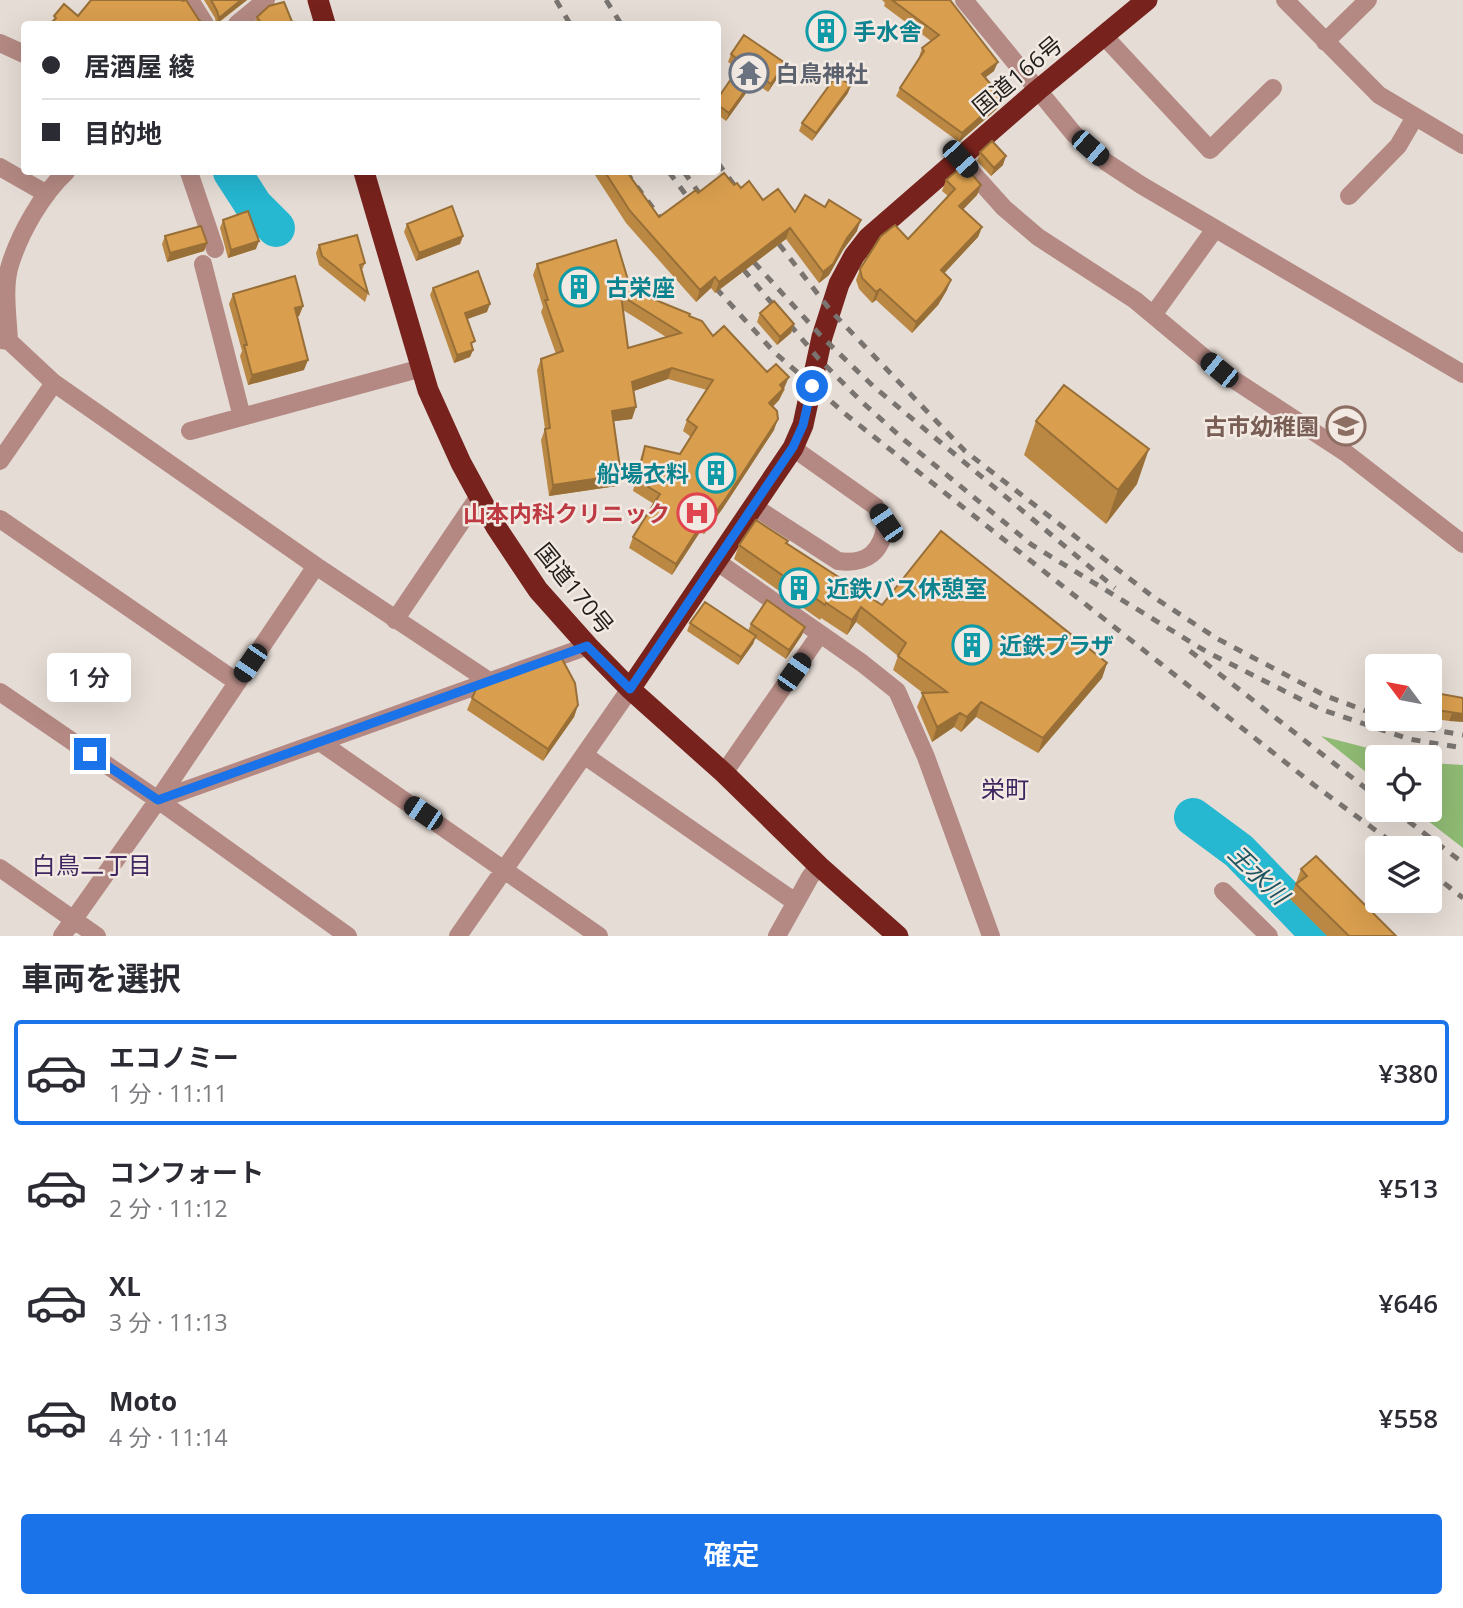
<!DOCTYPE html>
<html lang="ja">
<meta charset="utf-8">
<style>
body{margin:0;font-family:"Open Sans","Noto Sans JP",sans-serif;background:#f7f7f7;color:#2b2b33;height:100vh;display:flex;flex-direction:column;font-size:26px;white-space:nowrap}
*{box-sizing:border-box;margin:0}
p{font-size:23px;color:#7c7c81}
.icon{flex:none;width:38px;height:38px;fill:none;stroke:currentColor;stroke-width:2;stroke-linecap:round;stroke-linejoin:round}
.map{position:relative;height:936px;overflow:hidden}
.details{display:flex;flex-direction:column;background:#fff;flex:1}
.details>*{flex:none}
.banner{position:absolute;left:21px;top:21px;width:700px;height:154px;border-radius:7px;box-shadow:0 7px 28px #0002;display:grid;align-content:center;height:154px;padding:0 21px;background:#fff}
.needle{width:46px;rotate:302deg}
.fabs{position:absolute;left:1365px;top:654px;display:grid;gap:14px}
.fabs a{display:grid;place-items:center;width:77px;height:77px;border-radius:7px;background:#fff;box-shadow:0 7px 28px #0002;font-size:35px}
.end{position:absolute;width:32px;height:32px;margin:-16px;border:9px solid #1a73e8;background:#fff;box-shadow:0 0 0 4px #fff}
.from{border-radius:50%}
.bubble{position:absolute;height:49px;border-radius:7px;background:#fff;box-shadow:0 7px 28px #0002;font-size:23px;font-weight:600;line-height:49px;text-align:center}
.car{position:absolute;width:21px;height:42px;margin:-21px -10px;border-radius:9px;box-shadow:0 0 5px 2px #0007;background:linear-gradient(#222 24%,#8ab4d8 0 40%,#222 0 76%,#8ab4d8 0 86%,#222 0)}
.banner b{display:flex;align-items:center;gap:24px;height:66px;font-size:26px}
.banner b+b{border-top:2px solid #e1e1e2}
.banner i{width:18px;height:18px;background:#2b2b33}
ul{padding:0;list-style:none}
li{display:flex;align-items:center;gap:21px;height:105px;margin:0 14px 10px;padding:0 7px;border:4px solid transparent;border-radius:7px}
li div{flex:1}
li b{display:block;font-size:26px}
li em{font-style:normal;font-weight:600}
li.selected{border-color:#1a73e8}
li>.icon{width:63px;height:63px;stroke-width:1.5}
h2{padding:0 21px;font-size:32px;line-height:84px}
.primary-button{display:flex;gap:14px;margin-top:auto;padding:14px 21px}
.primary-button a{flex:1;height:80px;border-radius:7px;background:#1a73e8;color:#fff;font-size:28px;font-weight:600;line-height:80px;text-align:center}
.map>svg:first-child{display:block}
.green{fill:#8fba73}
.lines{fill:none;stroke-linecap:round;stroke-linejoin:round}
.river{stroke:#26b7d1;stroke-width:38}
.minor{stroke:#b48983;stroke-width:18}
.highway{stroke:#77221c;stroke-width:21}
.rail{stroke:#7a7470;stroke-width:5;stroke-dasharray:9 9;stroke-linecap:butt}
.wall{fill:#bb8843;fill-rule:evenodd}
.shaded-wall{fill:#986f37}
.building{fill:#d99e4e;stroke:#986f37;stroke-width:2;fill-rule:evenodd}
.route{stroke:#1a73e8;stroke-width:9}
.labels{text-anchor:middle;dominant-baseline:central;stroke-width:5;stroke-linejoin:round;paint-order:stroke}
.culture-label{font-size:23px;font-weight:bold;fill:#0d838f;stroke:#f2e9e2;text-anchor:start}
.worship-label{font-size:23px;font-weight:bold;fill:#5b616d;stroke:#f2e9e2;text-anchor:start}
.street-label{font-size:23px;fill:#211e1c;stroke:#f2e9e2}
.education-label{font-size:23px;font-weight:bold;fill:#785e54;stroke:#f2e9e2;text-anchor:end}
.health-label{font-size:23px;font-weight:bold;fill:#be3a42;stroke:#f2e9e2;text-anchor:end}
.neighbourhood-label{font-size:24px;fill:#3f2660;stroke:#f2e9e2}
.water-label{font-size:24px;font-style:italic;fill:#1c545f;stroke:#f2e9e2}
</style>
<div class="map">
<svg width="1463" height="936" viewBox="0 0 1463 936">
<rect width="100%" height="100%" fill="#e5dcd5"/>
<path class="green" d="M1321,736L1407,758H1377V781Z
M1430,763L1463,765V848L1414,810H1430Z"/>
<g class="lines">
<path class="river" d="M232,172L254,206L276,228
M1193,817L1239,851L1321,936"/>
<path class="minor" d="M190,0L205,24
M964,0L1074,134L1106,162L1141,185L1463,374
M1285,0L1379,95L1463,145
M237,24L266,0
M1104,36L1210,150L1273,88
M1325,42L1368,0
M0,43L24,54
M960,159L1004,208L1038,237L1135,300L1219,370L1346,453L1463,544
M0,167L47,194
M189,172L215,249
M1349,196L1398,146L1415,117
M203,264L242,417
M1153,315L1215,229
M0,340L9,341L54,383L316,566L489,681
M9,341C8,317 3,288 10,265C20,233 42,194 66,172
M190,431L422,368
M0,461L54,383
M753,506L838,561C867,565 882,552 886,523L875,506L793,448
M0,519L237,682
M716,561L862,663L897,691L926,757L991,936
M395,620L479,496
M0,692L158,800L348,936
M320,742L599,936
M584,755L788,897
M724,773L820,634
M158,800L588,646
M0,868L97,936
M1223,891L1269,936
M62,936L158,800L316,566
M458,936L630,689
M777,936L810,877L819,866"/>
<path class="highway" d="M318,0L325,24
M364,172L428,390L461,463L479,496L496,527L538,590L588,646L630,689L724,773L819,866L898,936
M630,689L793,448L803,425L822,337L839,284L854,256L868,238L1038,90L1147,0"/>
<path class="rail" d="M556,0L570,24
M606,0L621,24
M718,163L745,200
M626,172L670,231
M669,172L698,211
M684,172L710,208
M768,230L831,311L965,451L1152,596L1216,638L1326,696L1377,715
M742,249L822,337L873,386L1115,588
M732,256L818,358L861,401L903,439L1032,545L1207,652L1320,709L1409,739L1463,748
M704,275L774,352L849,417L1314,785L1401,849
M1190,651L1377,797
M1392,719L1422,728L1463,735
M1394,810L1463,863
M1430,872L1463,898"/>
</g>
<path class="wall" d="M204,0H247L217,24H216L215,18Z
M882,0H950L994,71L986,77L1002,98L999,107L959,142L896,96L900,88L919,58V57L922,48L931,41L884,6L885,3Z
M257,17L293,24H254Z
M731,54L782,71L768,92L754,82L726,121L718,115V98L738,69L728,62Z
M848,93L812,141L799,131L802,123Z
M980,152L1003,165L991,176L977,161Z
M593,172H627L659,217L698,193L734,185L741,188L763,200L795,212L857,231L843,250L829,275L819,283L786,239L715,293L711,288L696,302L626,223Z
M946,180L981,185L977,195L963,209L982,227L978,237L944,273L947,290L938,305L912,333L876,300L872,303L859,289L856,280L860,269L908,239L948,196L942,191Z
M223,220L256,249L228,258L220,228Z
M407,224L463,236L460,244L416,261L404,232Z
M165,236L207,243L204,251L167,262L162,244Z
M319,245L365,263L362,270L368,293L365,302L319,265L316,253Z
M537,264L631,290L689,316L713,336L767,372L785,389L779,400L773,407L774,430L723,508L704,534L700,532L672,575L629,548L633,537L654,504L633,491L641,457L645,446L680,454L691,437L683,431L687,420L707,390L668,379L634,391L632,419L613,421L617,486L549,496L541,440L545,429L537,370L541,359L556,354L541,312L543,307L533,275ZM623,310L644,323L666,337L628,348Z
M433,288L487,312L467,319L473,350L470,357L454,363L430,295Z
M233,294L303,306L299,316L297,317L304,370L248,385L240,356L242,351L229,304Z
M760,313L794,324L791,333L777,345L757,322Z
M1036,421L1137,484L1106,524L1024,455Z
M787,543L882,605L1107,663L1102,678L1038,753L976,717L961,732L954,727L932,742L917,707L923,693L893,670L898,656L856,622L847,635L821,618L820,620L734,559L739,545Z
M690,623L748,631L751,624L805,627L802,635L786,659L755,638L753,644L738,665L687,631Z
M1376,684H1377V708L1370,707L1373,692Z
M1430,692L1463,698L1449,721L1430,718Z
M472,698L578,705L574,717L543,761L467,710Z
M1301,869L1396,936H1327L1290,899Z"/>
<path class="shaded-wall" d="M241,0H247L216,24L219,18Z
M998,62L994,71L979,82L982,74Z
M785,63L782,71L768,92L771,84Z
M757,74L754,82L726,121L729,113Z
M851,85L848,93L812,141L816,133Z
M1002,98L999,107L959,142L962,133Z
M1006,156L1003,165L991,176L994,168Z
M981,185L977,195L956,217L959,206Z
M861,220L857,231L843,250L829,275L819,283L823,272Z
M982,227L978,237L937,281L941,270Z
M790,228L786,239L715,293L719,282Z
M463,236L460,244L416,261L419,253Z
M259,241L256,249L228,258L231,250Z
M207,243L204,251L167,262L170,253Z
M715,277L711,288L696,302L700,290Z
M951,280L947,290L938,305L912,333L916,322Z
M880,289L876,300L872,303L876,292Z
M490,304L487,312L462,321L465,313Z
M303,306L299,316L291,319L295,308Z
M794,324L791,333L777,345L780,337Z
M473,350L470,357L454,363L457,355Z
M308,360L304,370L248,385L252,375Z
M672,368L668,379L628,393L632,382Z
M789,377L779,400L765,414L769,403L780,385Z
M636,407L632,419L608,422L612,411Z
M778,419L774,430L723,508L704,534L708,523Z
M1149,449L1137,484L1106,524L1118,490Z
M621,475L617,486L549,496L553,485Z
M704,520L700,532L672,575L676,564Z
M861,607L856,622L847,635L852,620Z
M805,627L802,635L786,659L789,650Z
M756,636L753,644L738,665L741,657Z
M1107,663L1102,678L1038,753L1043,738Z
M981,702L976,717L961,732L967,717Z
M578,705L574,717L543,761L548,749Z
M960,713L954,727L932,742L937,727Z
M1452,713L1463,714V722L1449,721Z"/>
<path class="building" d="M91,0H181L183,1L186,0L199,20L205,24H50L56,18L54,16L64,4L78,16Z
M211,0H241L219,18L217,11Z
M892,0H950L998,62L982,74L1002,98L962,133L900,88L924,51L922,48L939,35Z
M284,2L293,24H262L257,17L269,6Z
M744,35L785,63L771,84L757,74L729,113L718,105V98L742,63L731,54Z
M836,76L851,85L816,133L802,123Z
M992,141L1006,156L994,168L980,152Z
M964,165L981,185L959,206L982,227L941,270L951,280L942,294L916,322L880,289L876,292L862,278L860,269L881,236L895,225L908,239L955,189L946,180Z
M605,172H627L659,217L696,190L698,193L724,173L734,185L737,183L741,188L749,181L763,200L778,189L795,212L805,195L825,207L829,200L861,220L847,238L833,264L823,272L790,228L719,282L715,277L700,290L630,211Z
M452,206L463,236L419,253L407,224Z
M248,211L259,241L231,250L223,220Z
M201,226L207,243L170,253L165,236Z
M357,235L365,263L360,265L368,293L322,256L319,245Z
M616,240L631,290L690,314L689,316L702,321L713,336L724,326L767,372L776,364L789,377L780,385L783,389L769,403L777,411L778,419L727,497L708,523L704,520L676,564L633,537L660,494L637,480L645,446L680,454L697,427L687,420L713,380L672,368L632,382L636,407L612,411L621,475L553,485L545,429L550,428L541,359L563,351L545,300H548L537,264ZM621,295L622,296L681,333L628,348Z
M478,271L490,304L465,313L475,341L471,343L473,350L457,355L433,288Z
M295,276L303,306L295,308L308,360L252,375L244,345H247L233,294Z
M774,301L794,324L780,337L760,313Z
M1064,385L1149,449L1118,490L1036,421Z
M756,520L788,541L786,543L882,605L941,531L1107,663L1043,738L981,702L967,717L960,713L937,727L922,693L947,692L898,656L906,643L861,607L852,620L826,603L825,605L739,545Z
M767,600L805,627L789,650L751,624Z
M705,602L756,636L741,657L690,623Z
M561,657L575,683L578,705L548,749L472,698L477,687Z
M1376,684H1377V699L1373,698Z
M1430,692L1463,698V714L1430,709Z
M1316,856L1396,936H1349L1296,884L1307,876L1301,869Z"/>
<g class="lines">
<path class="route" d="M90,754L158,800L587,646L630,689L793,447L803,425L812,386"/>
</g>
<defs>
<g id="building-ring" transform="scale(2.0125)"><circle r="9.5" fill="#f2e9e2" stroke="#0f9aa8" stroke-width="1.5"/><path d="M-4-6H4V6H1V3H-1V6H-4ZM-2.5-4.3h1.7v1.8h-1.7ZM.8-4.3h1.7v1.8H.8ZM-2.5-1h1.7V.8h-1.7ZM.8-1h1.7V.8H.8Z" fill="#0f9aa8"/></g>
<g id="temple-ring" transform="scale(2.0125)"><circle r="9.5" fill="#f2e9e2" stroke="#6b7280" stroke-width="1.5"/><path d="M0-6L5-2H3V0L6.5 2.5H4V6H1.5V3h-3V6H-4V2.5H-6.5L-3 0V-2H-5Z" fill="#6b7280"/></g>
<g id="school-ring" transform="scale(2.0125)"><circle r="9.5" fill="#f2e9e2" stroke="#8d6e63" stroke-width="1.5"/><path d="M0-5L7-2L0 1L-7-2ZM-4 1L0 2.5L4 1V4Q0 6-4 4Z" fill="#8d6e63"/></g>
<g id="hospital-ring" transform="scale(2.0125)"><circle r="9.5" fill="#f2e9e2" stroke="#e0444e" stroke-width="1.5"/><path d="M-5-5h3v3.5h4V-5h3V5h-3V1.5h-4V5h-3Z" fill="#e0444e"/></g>
</defs>
<g fill-rule="evenodd">
<use href="#building-ring" x="826" y="31"/>
<use href="#temple-ring" x="749" y="73"/>
<use href="#building-ring" x="579" y="287"/>
<use href="#school-ring" x="1346" y="426"/>
<use href="#building-ring" x="716" y="473"/>
<use href="#hospital-ring" x="697" y="513"/>
<use href="#building-ring" x="799" y="588"/>
<use href="#building-ring" x="972" y="645"/>
</g>
<g class="labels">
<g class="culture-label">
<text x="853" y="31">手水舎</text>
<text x="606" y="287">古栄座</text>
<text x="689" y="473" text-anchor="end">船場衣料</text>
<text x="826" y="588">近鉄バス休憩室</text>
<text x="999" y="645">近鉄プラザ</text>
</g>
<g class="worship-label">
<text x="776" y="73">白鳥神社</text>
</g>
<g class="street-label">
<text transform="translate(1017 75) rotate(-40)">国道166号</text>
<text transform="translate(575 588) rotate(51)">国道170号</text>
</g>
<g class="education-label">
<text x="1319" y="426">古市幼稚園</text>
</g>
<g class="health-label">
<text x="670" y="513">山本内科クリニック</text>
</g>
<g class="neighbourhood-label">
<text x="1005" y="788">栄町</text>
<text x="92" y="864">白鳥二丁目</text>
</g>
<g class="water-label">
<text transform="translate(1259 874) rotate(44)">王水川</text>
</g>
</g>
</svg>
<div class="fabs">
<a><svg class="needle" viewBox="-14 -14 28 28"><path d="M0-13l5 13h-10z" fill="#e53935"/><path d="M0 13l5-13h-10z" fill="#7c7c81"/></svg></a>
<a><svg class="icon" aria-label="locate" viewBox="0 0 24 24"><circle cx="12" cy="12" r="6"/><path d="M12 2v4M12 18v4M2 12h4M18 12h4"/></svg></a>
<a><svg class="icon" aria-label="layers" viewBox="0 0 24 24"><path d="M12 4l9 5-9 5-9-5zM3 14l9 5 9-5"/></svg></a>
</div>
<i class="end from" style="left:812px;top:386px"></i>
<i class="end" style="left:90px;top:754px"></i>
<div class="bubble" style="left:47px;top:653px;width:84px">1 分</div>
<i class="car" style="left:1090px;top:148px;rotate:131deg"></i>
<i class="car" style="left:960px;top:159px;rotate:138deg"></i>
<i class="car" style="left:1219px;top:370px;rotate:309deg"></i>
<i class="car" style="left:886px;top:523px;rotate:326deg"></i>
<i class="car" style="left:250px;top:663px;rotate:214deg"></i>
<i class="car" style="left:794px;top:672px;rotate:35deg"></i>
<i class="car" style="left:423px;top:813px;rotate:304deg"></i>
<div class="banner">
<b><i class="from"></i>居酒屋 綾</b>
<b><i></i>目的地</b>
</div>
</div>
<section class="details">
<h2>車両を選択</h2>
<ul>
<li class="selected"><svg class="icon" aria-label="car" viewBox="0 0 24 24"><path d="M5 17H2v-5l4-1 3-4h7l3 4 3 1v5h-3M9 17h6M6 11h13"/><circle cx="7" cy="17" r="2"/><circle cx="17" cy="17" r="2"/></svg><div><b>エコノミー</b><p>1 分 · 11:11</p></div><em>¥380</em></li>
<li><svg class="icon" aria-label="car" viewBox="0 0 24 24"><path d="M5 17H2v-5l4-1 3-4h7l3 4 3 1v5h-3M9 17h6M6 11h13"/><circle cx="7" cy="17" r="2"/><circle cx="17" cy="17" r="2"/></svg><div><b>コンフォート</b><p>2 分 · 11:12</p></div><em>¥513</em></li>
<li><svg class="icon" aria-label="car" viewBox="0 0 24 24"><path d="M5 17H2v-5l4-1 3-4h7l3 4 3 1v5h-3M9 17h6M6 11h13"/><circle cx="7" cy="17" r="2"/><circle cx="17" cy="17" r="2"/></svg><div><b>XL</b><p>3 分 · 11:13</p></div><em>¥646</em></li>
<li><svg class="icon" aria-label="car" viewBox="0 0 24 24"><path d="M5 17H2v-5l4-1 3-4h7l3 4 3 1v5h-3M9 17h6M6 11h13"/><circle cx="7" cy="17" r="2"/><circle cx="17" cy="17" r="2"/></svg><div><b>Moto</b><p>4 分 · 11:14</p></div><em>¥558</em></li>
</ul>
<div class="primary-button"><a>確定</a></div>
</section>
